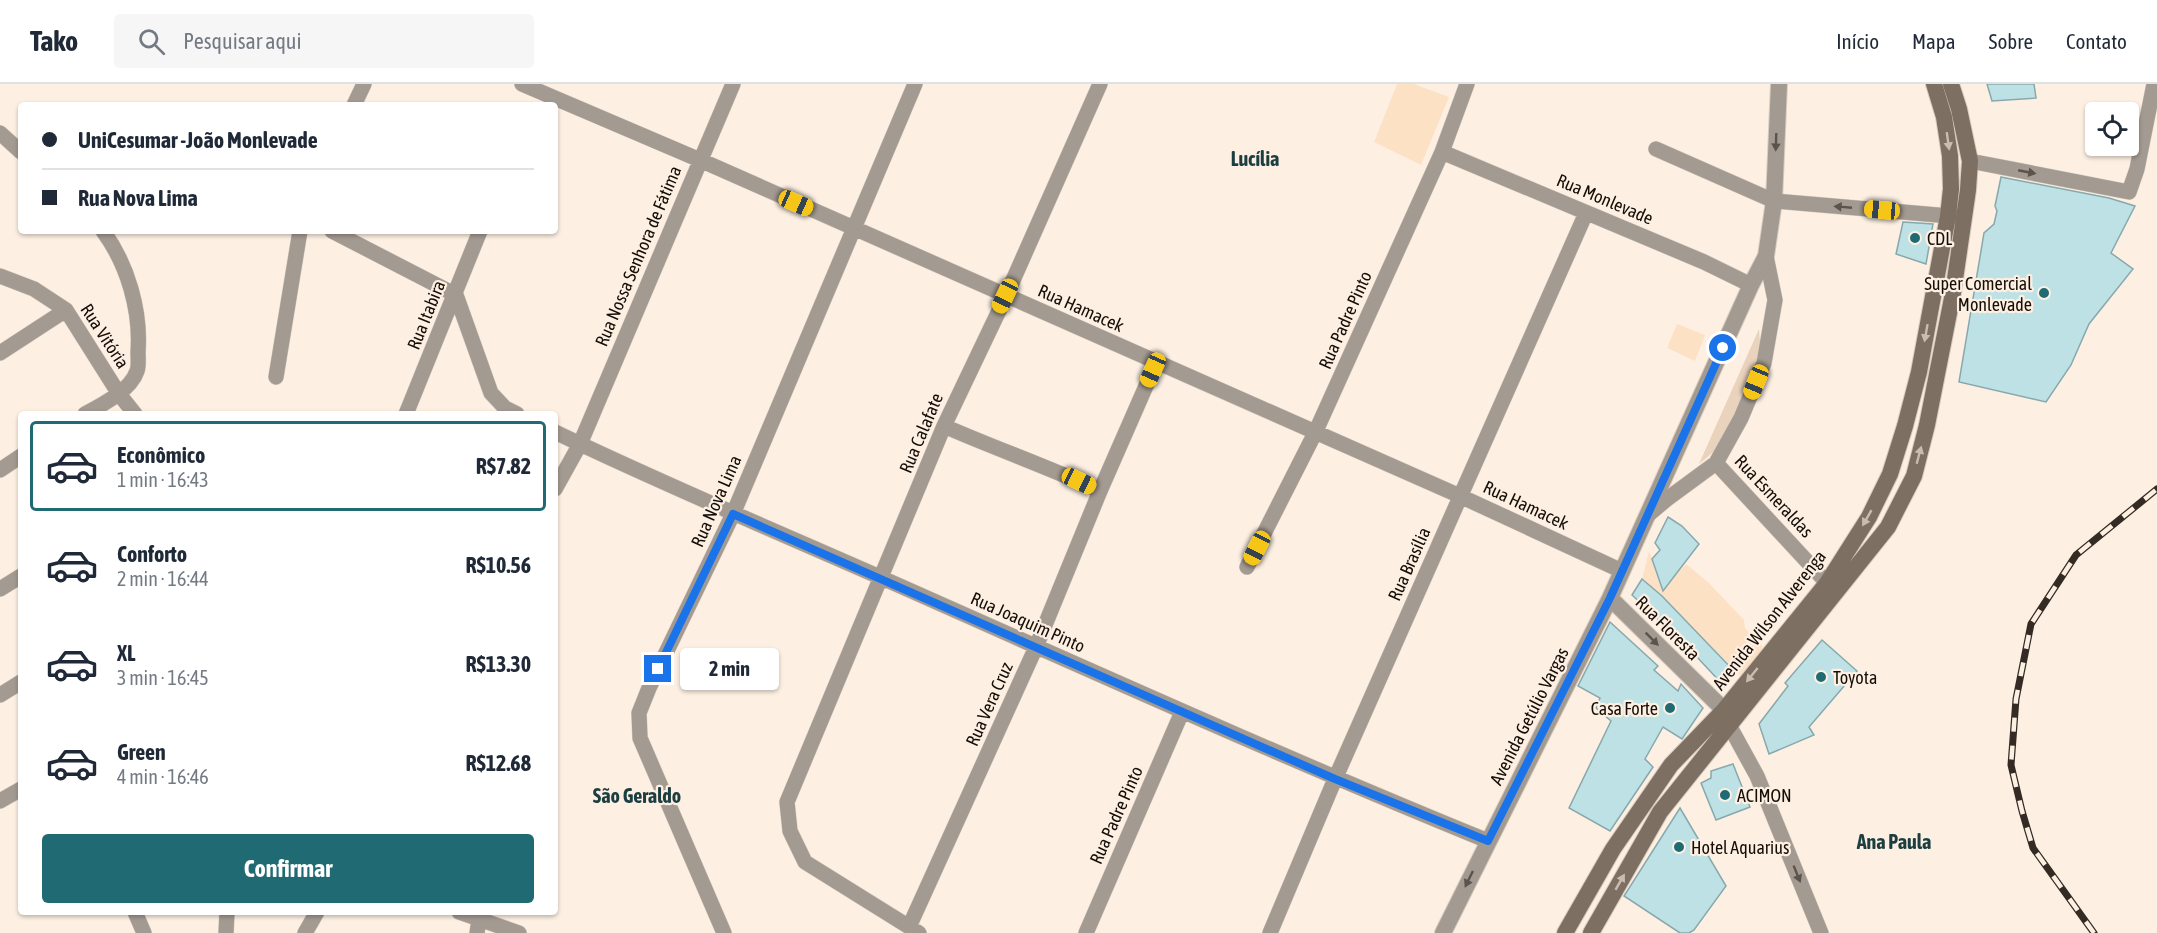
<!DOCTYPE html>
<html lang="pt">
<meta charset="utf-8">
<style>
body{margin:0;font-family:"Asap Condensed",sans-serif;background:#f6f6f7;color:#1f2937;height:100vh;display:flex;flex-direction:column;font-size:22px;white-space:nowrap}
*{box-sizing:border-box;margin:0}
p{font-size:20px;color:#747a83}
.icon{flex:none;width:33px;height:33px;fill:none;stroke:currentColor;stroke-width:2;stroke-linecap:round;stroke-linejoin:round}
.map{position:relative;flex:1;overflow:hidden}
.side{position:absolute;left:18px;top:327px;width:540px;height:504px;display:flex;flex-direction:column;background:#fff;border-radius:6px;box-shadow:0 2px 4px #0004}
.side>*{flex:none}
.banner{position:absolute;left:18px;top:18px;width:540px;height:132px;border-radius:6px;box-shadow:0 2px 4px #0004;display:grid;align-content:center;height:132px;padding:0 24px;background:#fff}
.buttons{position:absolute;left:2085px;top:18px;display:grid;gap:12px}
.buttons a{display:grid;place-items:center;width:54px;height:54px;border-radius:6px;background:#fff;box-shadow:0 2px 4px #0004;font-size:30px}
.end{position:absolute;width:27px;height:27px;margin:-14px;border:8px solid #1a73e8;background:#fff;box-shadow:0 0 0 3px #fff}
.from{border-radius:50%}
.bubble{position:absolute;height:42px;border-radius:6px;background:#fff;box-shadow:0 2px 4px #0004;font-size:20px;font-weight:700;line-height:42px;text-align:center}
.car{position:absolute;width:18px;height:36px;margin:-18px -9px;border-radius:8px;box-shadow:0 0 4px 2px #0007;background:linear-gradient(#f5c518 24%,#345 0 40%,#f5c518 0 76%,#345 0 86%,#f5c518 0)}
.banner b{display:flex;align-items:center;gap:21px;height:57px;font-size:22px}
.banner b+b{border-top:2px solid #e0e1e3}
.banner i{width:15px;height:15px;background:#1f2937}
ul{padding:10px 0 0;list-style:none}
li{display:flex;align-items:center;gap:18px;height:90px;margin:0 12px 9px;padding:0 12px;border:3px solid transparent;border-radius:6px}
li div{flex:1}
li b{display:block;font-size:22px}
li em{font-style:normal;font-weight:700}
li.current{border-color:#206b73}
li>.icon{width:54px;height:54px;stroke-width:1.5}
.button{display:flex;gap:12px;margin-top:auto;padding:12px 24px}
.button a{flex:1;height:69px;border-radius:6px;background:#206b73;color:#fff;font-size:24px;font-weight:700;line-height:69px;text-align:center}
header{display:flex;align-items:center;gap:36px;box-sizing:border-box;height:84px;padding:0 30px;background:#fff;border-bottom:2px solid #e0e1e3}
header strong{font-size:28px}
nav{display:flex;gap:33px;margin-inline-start:auto;font-size:21px}
.search{width:420px;height:54px;background:#f6f6f7;display:flex;align-items:center;gap:15px;box-sizing:border-box;padding:0 21px;border-radius:6px;color:#747a83;font-size:22px}
.map>svg:first-child{display:block}
.built{fill:#fce1c5}
.green{fill:#e9d3bc}
.building{fill:#bde1e5;stroke:#87a8ac;stroke-width:1.5}
.lines{fill:none;stroke-linecap:round;stroke-linejoin:round}
.minor-casing{stroke:#d8ccc0;stroke-width:16}
.tertiary-casing{stroke:#d8ccc0;stroke-width:18}
.secondary-casing{stroke:#d8ccc0;stroke-width:18}
.minor{stroke:#a39a91;stroke-width:15}
.tertiary{stroke:#a39a91;stroke-width:16}
.secondary{stroke:#7d7063;stroke-width:16}
.rail-casing{stroke:#342c24;stroke-width:7}
.rail{stroke:#fdf0e3;stroke-width:4.5;stroke-dasharray:14;stroke-linecap:butt}
.oneway{fill:#cabdb0}
.oneway2{fill:#5c544c}
.route{stroke:#1a73e8;stroke-width:8}
.poi-dot{fill:#206b73;stroke:#fdf0e3;stroke-width:2}
.labels{text-anchor:middle;dominant-baseline:central;stroke-width:4.5;stroke-linejoin:round;paint-order:stroke}
.street-label{font-size:18px;fill:#150e07;stroke:#fdf0e3}
.poi-label{font-size:18px;fill:#150e07;stroke:#fdf0e3;text-anchor:start}
.neighbourhood-label{font-size:20px;font-weight:bold;fill:#1c3e41;stroke:#fdf0e3}
</style>
<header>
<strong>Tako</strong>
<div class="search"><svg class="icon" aria-label="search" viewBox="0 0 24 24"><circle cx="10" cy="10" r="6"/><path d="M15 15l6 6"/></svg>Pesquisar aqui</div>
<nav><a>Início</a><a>Mapa</a><a>Sobre</a><a>Contato</a></nav>
</header>
<div class="map">
<svg width="2157" height="849" viewBox="0 0 2157 849">
<rect width="100%" height="100%" fill="#fdf0e3"/>
<path class="built" d="M1397,0H1414L1449,13L1421,81L1374,58Z
M1677,240L1705,251L1695,277L1667,264Z
M1649,467L1654,480L1671,496L1686,480L1708,498L1744,536L1745,544L1763,563L1744,594L1735,588L1662,512L1642,495Z"/>
<path class="green" d="M1759,245L1761,270L1724,356L1710,371L1699,380Z"/>
<path class="building" d="M1987,0H2034L2036,14L1992,17Z
M2001,93L2109,114L2135,122L2111,169L2133,185L2089,240L2071,281L2046,318L1959,298L1984,149L1994,140L1997,127L1995,122Z
M1903,138L1933,140L1926,180L1896,170Z
M1668,433L1682,442L1699,460L1663,507L1652,475L1660,466L1655,459Z
M1642,495L1662,512L1735,588L1725,603L1696,572L1632,511Z
M1610,538L1658,582L1654,586L1678,607L1681,600L1703,624L1682,655L1663,643L1645,675L1653,683L1610,747L1569,724L1611,637L1596,624L1600,614L1578,602Z
M1822,556L1857,587L1809,643L1814,651L1769,670L1759,640L1788,602L1785,599Z
M1733,680L1750,723L1716,736L1701,699L1711,694V687Z
M1680,724L1726,802L1694,846L1689,849H1680L1624,812Z"/>
<g class="lines">
<g class="minor-casing">
<path id="minor" d="M522,0L700,76L1460,412L1622,487
M354,21L364,0
M0,49L21,68
M1656,65L1774,117L1961,133
M1442,68L1704,178L1751,201
M1970,77L2129,108L2137,85L2154,0
M332,147L456,211L491,309L505,324L517,330
M0,192L34,205L66,226L119,310L135,330
M0,269L66,226
M276,293L300,147
M85,330C102,321 131,306 137,287C139,282 138,274 138,268C141,227 128,181 103,147
M406,330L480,147
M944,342C996,365 1049,383 1100,407
M555,348C663,400 773,446 882,494C1083,583 1284,674 1488,757
M1716,379L1827,499
M0,386L21,372
M555,405L580,360L733,0
M1648,431L1667,415L1716,379L1741,334L1764,279L1775,216L1766,172
M1247,483L1315,349L1442,68L1467,0
M0,505L21,492
M0,611L21,598
M1729,641L1757,692L1821,849
M0,717L21,705
M135,828L144,849
M459,828L519,849
M909,843L1036,563L1100,407L1153,286L1155,278
M226,849L227,828
M305,849L317,828
M477,849L480,828
M724,849L640,654L639,629L649,604L733,430L915,0
M919,849L805,778L790,747L787,718L944,342L1006,212L1100,0
M1086,849L1182,628
M1270,849L1335,695L1586,129"/>
</g>
<g class="tertiary-casing">
<path id="tertiary" d="M1610,514L1724,626
M1443,849L1610,514L1751,201L1766,172L1774,117L1779,0"/>
</g>
<g class="secondary-casing">
<path id="secondary" d="M1565,849L1613,765L1671,681L1724,626L1827,499L1869,433L1890,390L1905,342L1919,288L1948,132L1951,105L1950,72L1944,33L1934,0
M1591,849L1660,728L1888,443L1914,392L1927,341L1953,209L1968,106L1970,77L1959,25L1951,0"/>
</g>
<use href="#minor" class="minor"/>
<use href="#tertiary" class="tertiary"/>
<use href="#secondary" class="secondary"/>
<g class="rail-casing">
<path id="rail" d="M2094,849L2033,764L2022,727L2011,681L2016,615L2031,540L2076,471L2157,405"/>
</g>
<use href="#rail" class="rail"/>
</g>
<defs><path id="oneway-solid" d="M-6-.8H1V-3.2L6.5 0L1 3.2V.8H-6Z" transform="scale(1.5)"/></defs>
<g class="oneway">
<use href="#oneway-solid" transform="translate(1948 57) rotate(82)"/>
<use href="#oneway-solid" transform="translate(1926 249) rotate(100)"/>
<use href="#oneway-solid" transform="translate(1919 371) rotate(-75)"/>
<use href="#oneway-solid" transform="translate(1867 434) rotate(120)"/>
<use href="#oneway-solid" transform="translate(1752 591) rotate(129)"/>
<use href="#oneway-solid" transform="translate(1620 798) rotate(-60)"/>
</g>
<g class="oneway2">
<use href="#oneway-solid" transform="translate(1776 58) rotate(92)"/>
<use href="#oneway-solid" transform="translate(2027 88) rotate(11)"/>
<use href="#oneway-solid" transform="translate(1843 123) rotate(-175)"/>
<use href="#oneway-solid" transform="translate(1652 555) rotate(45)"/>
<use href="#oneway-solid" transform="translate(1797 790) rotate(68)"/>
<use href="#oneway-solid" transform="translate(1469 795) rotate(116)"/>
</g>
<g class="lines">
<path class="route" d="M658,585L733,430L1335,695L1488,757L1610,514L1723,264"/>
</g>
<g class="poi-dot">
<circle cx="1915" cy="154" r="6"/>
<circle cx="2044" cy="209" r="6"/>
<circle cx="1821" cy="593" r="6"/>
<circle cx="1670" cy="624" r="6"/>
<circle cx="1725" cy="711" r="6"/>
<circle cx="1679" cy="763" r="6"/>
</g>
<g class="labels">
<g class="street-label">
<text transform="translate(1605 115) rotate(23)">Rua Monlevade</text>
<text transform="translate(638 172) rotate(-67)">Rua Nossa Senhora de Fátima</text>
<text transform="translate(1081 224) rotate(24)">Rua Hamacek</text>
<text transform="translate(426 231) rotate(-68)">Rua Itabira</text>
<text transform="translate(1345 236) rotate(-66)">Rua Padre Pinto</text>
<text transform="translate(105 252) rotate(57)">Rua Vitória</text>
<text transform="translate(921 349) rotate(-67)">Rua Calafate</text>
<text transform="translate(1774 412) rotate(47)">Rua Esmeraldas</text>
<text transform="translate(716 417) rotate(-66)">Rua Nova Lima</text>
<text transform="translate(1526 421) rotate(25)">Rua Hamacek</text>
<text transform="translate(1409 480) rotate(-66)">Rua Brasília</text>
<text transform="translate(1769 536) rotate(-52)">Avenida Wilson Alverenga</text>
<text transform="translate(1028 538) rotate(24)">Rua Joaquim Pinto</text>
<text transform="translate(1668 544) rotate(45)">Rua Floresta</text>
<text transform="translate(989 620) rotate(-66)">Rua Vera Cruz</text>
<text transform="translate(1529 632) rotate(-63)">Avenida Getúlio Vargas</text>
<text transform="translate(1116 731) rotate(-66)">Rua Padre Pinto</text>
</g>
<g class="poi-label">
<text x="1927" y="154">CDL</text>
<text x="2032" y="199" text-anchor="end">Super Comercial<tspan x="2032" dy="21">Monlevade</tspan></text>
<text x="1833" y="593">Toyota</text>
<text x="1658" y="624" text-anchor="end">Casa Forte</text>
<text x="1737" y="711">ACIMON</text>
<text x="1691" y="763">Hotel Aquarius</text>
</g>
<g class="neighbourhood-label">
<text x="1255" y="74">Lucília</text>
<text x="637" y="711">São Geraldo</text>
<text x="1894" y="757">Ana Paula</text>
</g>
</g>
</svg>
<div class="buttons">
<a><svg class="icon" aria-label="locate" viewBox="0 0 24 24"><circle cx="12" cy="12" r="6"/><path d="M12 2v4M12 18v4M2 12h4M18 12h4"/></svg></a>
</div>
<i class="end from" style="left:1723px;top:264px"></i>
<i class="end" style="left:658px;top:585px"></i>
<div class="bubble" style="left:680px;top:564px;width:99px">2 min</div>
<i class="car" style="left:796px;top:119px;rotate:114deg"></i>
<i class="car" style="left:1882px;top:126px;rotate:275deg"></i>
<i class="car" style="left:1005px;top:212px;rotate:205deg"></i>
<i class="car" style="left:1153px;top:286px;rotate:204deg"></i>
<i class="car" style="left:1756px;top:298px;rotate:202deg"></i>
<i class="car" style="left:1079px;top:397px;rotate:115deg"></i>
<i class="car" style="left:1257px;top:464px;rotate:207deg"></i>
<div class="banner">
<b><i class="from"></i>UniCesumar -João Monlevade</b>
<b><i></i>Rua Nova Lima</b>
</div>
<section class="side">
<ul>
<li class="current"><svg class="icon" aria-label="car" viewBox="0 0 24 24"><path d="M5 17H2v-5l4-1 3-4h7l3 4 3 1v5h-3M9 17h6M6 11h13"/><circle cx="7" cy="17" r="2"/><circle cx="17" cy="17" r="2"/></svg><div><b>Econômico</b><p>1 min · 16:43</p></div><em>R$7.82</em></li>
<li><svg class="icon" aria-label="car" viewBox="0 0 24 24"><path d="M5 17H2v-5l4-1 3-4h7l3 4 3 1v5h-3M9 17h6M6 11h13"/><circle cx="7" cy="17" r="2"/><circle cx="17" cy="17" r="2"/></svg><div><b>Conforto</b><p>2 min · 16:44</p></div><em>R$10.56</em></li>
<li><svg class="icon" aria-label="car" viewBox="0 0 24 24"><path d="M5 17H2v-5l4-1 3-4h7l3 4 3 1v5h-3M9 17h6M6 11h13"/><circle cx="7" cy="17" r="2"/><circle cx="17" cy="17" r="2"/></svg><div><b>XL</b><p>3 min · 16:45</p></div><em>R$13.30</em></li>
<li><svg class="icon" aria-label="car" viewBox="0 0 24 24"><path d="M5 17H2v-5l4-1 3-4h7l3 4 3 1v5h-3M9 17h6M6 11h13"/><circle cx="7" cy="17" r="2"/><circle cx="17" cy="17" r="2"/></svg><div><b>Green</b><p>4 min · 16:46</p></div><em>R$12.68</em></li>
</ul>
<div class="button"><a>Confirmar</a></div>
</section>
</div>
